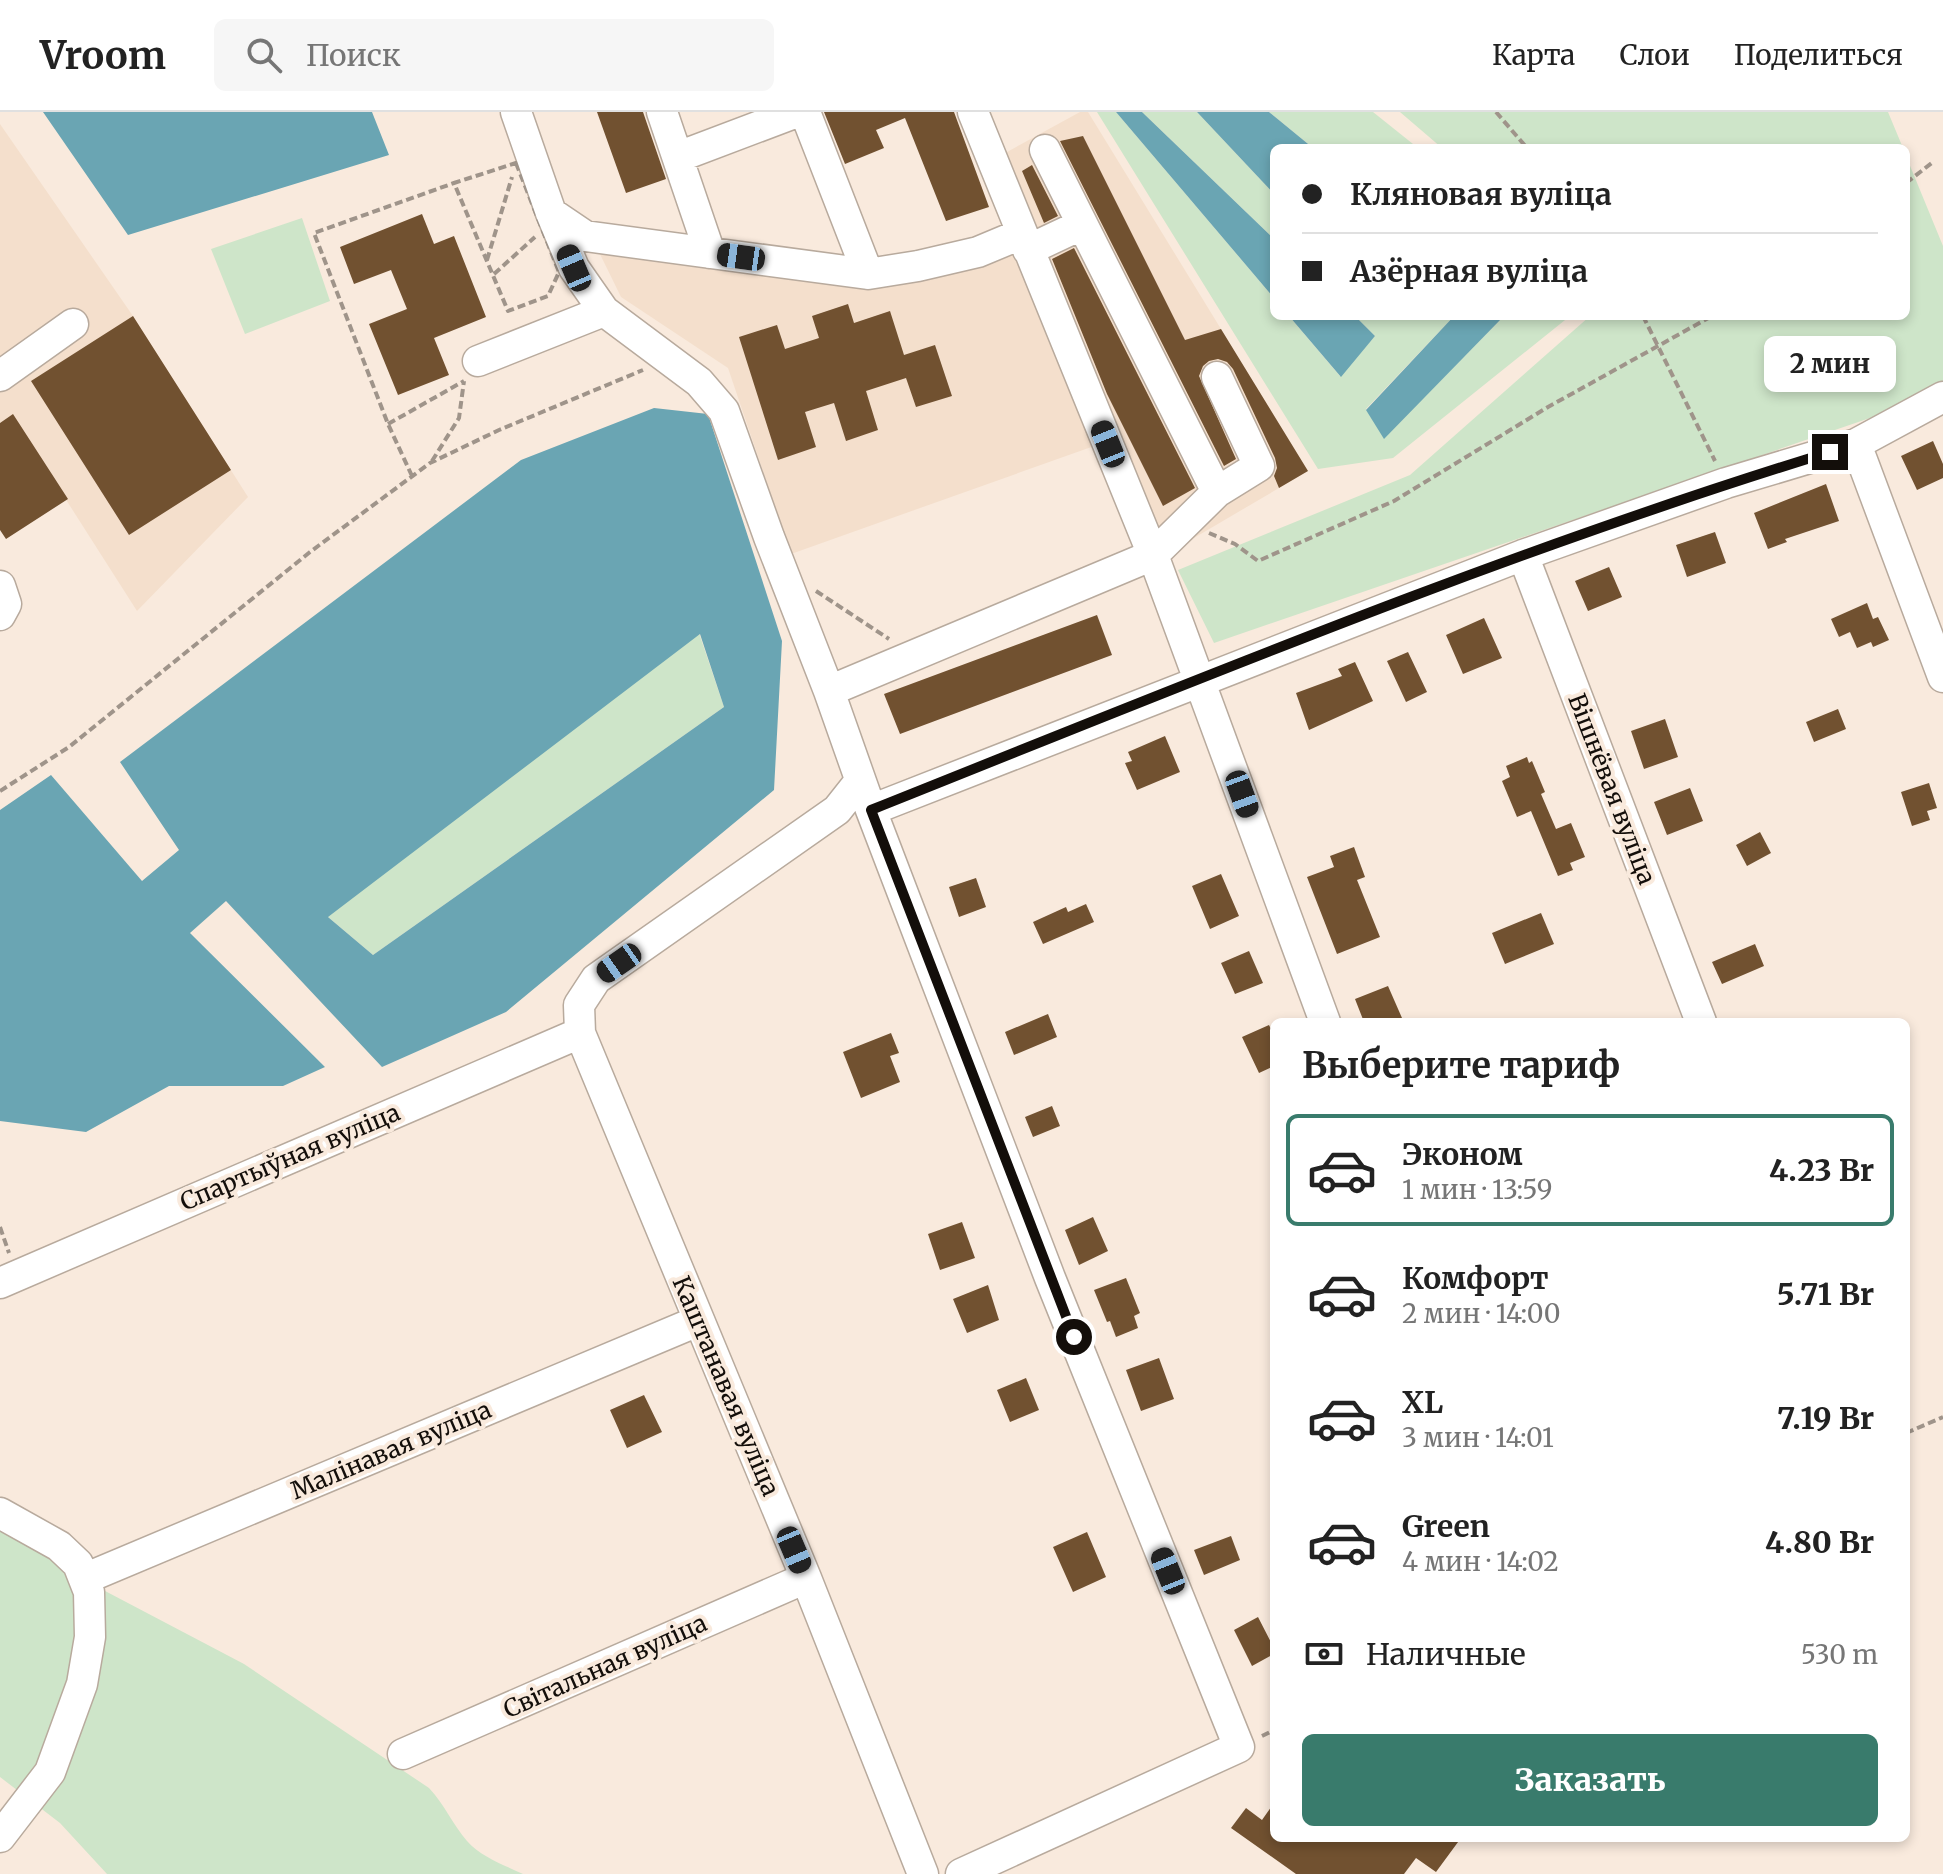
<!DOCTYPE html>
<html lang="ru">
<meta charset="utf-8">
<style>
body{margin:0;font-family:Merriweather,serif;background:#f6f6f6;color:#222;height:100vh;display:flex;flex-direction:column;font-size:30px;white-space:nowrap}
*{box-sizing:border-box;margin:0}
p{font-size:26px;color:#767676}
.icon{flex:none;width:44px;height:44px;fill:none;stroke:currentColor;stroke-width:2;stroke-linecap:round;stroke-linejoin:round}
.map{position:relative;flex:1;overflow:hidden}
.sheet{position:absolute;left:1270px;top:906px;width:640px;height:824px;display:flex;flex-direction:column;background:#fff;border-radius:12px;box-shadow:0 4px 12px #0003}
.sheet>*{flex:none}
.hud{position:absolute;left:1270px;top:32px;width:640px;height:176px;border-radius:12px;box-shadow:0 4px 12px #0003;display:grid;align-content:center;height:176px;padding:0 32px;background:#fff}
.end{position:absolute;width:36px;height:36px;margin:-18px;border:10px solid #130e0a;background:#fff;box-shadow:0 0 0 4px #fff}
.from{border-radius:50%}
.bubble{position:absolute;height:56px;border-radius:12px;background:#fff;box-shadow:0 4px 12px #0003;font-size:26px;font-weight:800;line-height:56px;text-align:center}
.car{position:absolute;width:24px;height:48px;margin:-24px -12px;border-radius:10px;box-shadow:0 0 6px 2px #0007;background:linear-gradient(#222 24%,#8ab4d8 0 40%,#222 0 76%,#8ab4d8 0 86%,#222 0)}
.hud b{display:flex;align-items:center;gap:28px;height:76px;font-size:30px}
.hud b+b{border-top:2px solid #e0e0e0}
.hud i{width:20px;height:20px;background:#222}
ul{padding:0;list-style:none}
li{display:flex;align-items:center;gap:24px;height:112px;margin:0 16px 12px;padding:0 16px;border:4px solid transparent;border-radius:12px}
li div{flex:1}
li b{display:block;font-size:30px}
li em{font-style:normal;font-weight:800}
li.on{border-color:#397b6c}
li>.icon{width:72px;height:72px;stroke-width:1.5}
h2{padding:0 32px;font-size:36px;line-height:96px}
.pay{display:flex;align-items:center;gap:20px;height:88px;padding:0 32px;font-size:30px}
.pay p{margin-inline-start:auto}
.cta{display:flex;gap:16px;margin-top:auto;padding:16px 32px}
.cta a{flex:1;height:92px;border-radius:12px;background:#397b6c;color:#fff;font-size:32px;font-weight:800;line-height:92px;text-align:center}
header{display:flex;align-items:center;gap:48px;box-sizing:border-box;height:112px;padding:0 40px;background:#fff;border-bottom:2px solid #e0e0e0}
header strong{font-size:38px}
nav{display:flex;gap:44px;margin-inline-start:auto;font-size:28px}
.search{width:560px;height:72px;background:#f6f6f6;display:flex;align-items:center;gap:20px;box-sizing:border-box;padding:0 28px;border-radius:12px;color:#767676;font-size:30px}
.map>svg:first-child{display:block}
.built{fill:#f4dfcc}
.green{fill:#cee5c9}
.water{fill:#6aa5b3;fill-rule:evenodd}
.building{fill:#715130}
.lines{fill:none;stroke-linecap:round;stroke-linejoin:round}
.minor-casing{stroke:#b8aa9d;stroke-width:33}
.path{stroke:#9f948a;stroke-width:4;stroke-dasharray:8 4;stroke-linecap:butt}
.minor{stroke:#fff;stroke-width:30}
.route{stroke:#130e0a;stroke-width:10}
.labels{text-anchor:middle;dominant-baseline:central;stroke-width:8;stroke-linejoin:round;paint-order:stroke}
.street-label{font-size:24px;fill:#130e0a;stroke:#f9eadd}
</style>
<header>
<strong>Vroom</strong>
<div class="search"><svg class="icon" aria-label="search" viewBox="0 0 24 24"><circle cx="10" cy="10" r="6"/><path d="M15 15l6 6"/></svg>Поиск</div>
<nav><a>Карта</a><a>Слои</a><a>Поделиться</a></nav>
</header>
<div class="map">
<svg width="1943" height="1762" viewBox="0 0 1943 1762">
<rect width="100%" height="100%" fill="#f9eadd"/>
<path class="built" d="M1080,0H1088L1308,359L1148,453L998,45Z
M0,12L133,204L248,385L137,499L12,303L0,311Z
M597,136L873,170L1018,140L1097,333L791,442L728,256L621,185Z"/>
<path class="green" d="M1097,0H1116L1274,186V204H1289L1340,264L1375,224L1355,204H1454L1366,297L1384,326L1504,204H1570L1393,346L1318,357Z
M1142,0H1197L1274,82V127Z
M1269,0H1373L1418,36H1313Z
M1400,0H1888L1903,36H1442Z
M1906,44L1943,134V281L1214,531L1178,458L1410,363L1590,204H1906Z
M302,106L330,189L245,222L211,137Z
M699,521L724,595L373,843L327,804Z
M0,1416L107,1480L244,1552L429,1676C445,1693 453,1713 467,1729C481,1745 504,1753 523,1762H107L60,1711L0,1665Z"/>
<path class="water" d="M43,0H372L389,43L128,123Z
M1116,0H1142L1274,127V186Z
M1197,0H1269L1313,36H1274V82Z
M1289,204H1355L1375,224L1341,265Z
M1454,204H1504L1384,327L1366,298Z
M654,296L708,302L782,529L774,678L506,900L382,955L226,789L190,821L325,955L283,974H169L86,1020L0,1009V698L51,663L142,769L179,738L120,650L521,348ZM700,522L724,595L373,843L328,805Z"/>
<path class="building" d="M597,0H643L666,67L626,81Z
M824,0H954L989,95L946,109L905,6L876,18L884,36L845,52Z
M1083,24L1185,228L1221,217L1308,359L1279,376L1274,364L1277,356L1275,346L1233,257L1227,250L1218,247L1209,249L1203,254L1199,264L1236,347L1224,354L1060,29Z
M1032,53L1058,104L1044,111L1022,59Z
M422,102L434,132L454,124L486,205L434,226L449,263L398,283L369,212L407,197L391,158L354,172L340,135Z
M1074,136L1195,376L1163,394L1107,282L1052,147Z
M848,192L854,211L890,199L904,243L935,233L952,284L916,295L906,266L866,279L878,318L846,329L834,291L805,300L816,335L778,348L739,225L777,213L785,237L819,226L812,204Z
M133,204L231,358L129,423L31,269Z
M13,302L68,387L6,427L0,418V311Z
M1933,329L1943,352V366L1917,378L1901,344Z
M1826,372L1839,409L1785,427L1787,430L1768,437L1754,401Z
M1715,420L1726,451L1687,465L1676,433Z
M1609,455L1622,485L1588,499L1575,469Z
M1867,491L1873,507L1878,505L1889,528L1873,535L1871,530L1857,536L1850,520L1839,525L1831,507Z
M1097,503L1112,543L900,622L884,582Z
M1484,506L1502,546L1463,562L1446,523Z
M1408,540L1427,580L1406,590L1387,549Z
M1355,550L1373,589L1309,618L1296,581L1342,564L1338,557Z
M1838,597L1846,617L1814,630L1806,610Z
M1665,607L1678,645L1644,657L1631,619Z
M1165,624L1180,660L1137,678L1125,651L1132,649L1128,640Z
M1527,645L1529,651L1532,649L1545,680L1541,682L1556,717L1571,711L1585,745L1570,751L1573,758L1558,764L1531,699L1517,705L1502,669L1510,665L1506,654Z
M1929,671L1937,696L1927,699L1930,708L1912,714L1901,680Z
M1690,676L1703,709L1667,723L1654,690Z
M1760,720L1771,741L1747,754L1736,733Z
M1354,735L1365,765L1357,768L1380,825L1337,842L1307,765L1334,755L1330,744Z
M1221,762L1239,804L1210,817L1192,774Z
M976,766L986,795L959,805L949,775Z
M1086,792L1094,810L1043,832L1033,810L1066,795L1068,800Z
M1541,801L1554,832L1505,852L1492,821Z
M1755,832L1764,854L1722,872L1712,850Z
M1249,839L1263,871L1235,882L1221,851Z
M1388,874L1402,906L1393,910H1364L1355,887Z
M1048,902L1057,925L1014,943L1005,920Z
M1269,913L1274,923V954L1259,961L1242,925Z
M891,921L899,941L890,944L900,970L861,986L843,940Z
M1052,994L1060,1014L1033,1025L1025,1005Z
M1093,1105L1108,1139L1079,1153L1065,1118Z
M962,1110L975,1146L940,1158L928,1122Z
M1126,1166L1140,1201L1134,1204L1138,1216L1116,1225L1110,1209L1107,1210L1094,1178Z
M988,1173L999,1208L967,1221L953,1187Z
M1159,1246L1174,1287L1141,1299L1126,1258Z
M1026,1266L1039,1298L1010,1310L997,1278Z
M644,1283L662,1320L627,1336L610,1298Z
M1087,1420L1106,1465L1073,1480L1053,1435Z
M1231,1424L1240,1448L1204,1463L1194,1438Z
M1258,1505L1274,1536V1542L1252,1554L1234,1518Z
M1274,1691V1726H1461L1436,1760L1416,1746L1404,1762H1296L1231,1716L1246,1696L1262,1708Z"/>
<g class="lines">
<g class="minor-casing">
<path id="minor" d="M516,0L551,101L574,156L604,199L699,270L724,299L769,425L829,579L871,698L1050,1166L1239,1635L961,1762
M662,0L710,141
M805,0L868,162
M973,0L1153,443L1325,910
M1045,38L1217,380
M678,45L797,0
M551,101L585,124L868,162L918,154L978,140L1021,122
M1028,138L1081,113
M478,249L604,199
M0,264L73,212
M1856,332L1943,565
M1523,443L1701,910
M0,474L6,492L0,503
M829,579L1153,443L1217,380L1259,354L1217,265
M860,669L837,698L596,867L579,893L580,921L806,1466L923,1762
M871,698L1523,443L1726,371L1856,332L1943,285
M0,1171L580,921
M0,1401L59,1434L78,1452L89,1480L90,1525L82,1572L50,1660L0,1725
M84,1467L698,1209
M403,1642L806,1466"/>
</g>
<path class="path" d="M1496,0L1527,36
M516,51L559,160L548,184L508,199L454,71Z
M1906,71L1933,50
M487,148L512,65
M494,162L535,125
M1643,204L1715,349
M388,312L464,269
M432,349L459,306L464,269
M412,364L388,312L314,121L454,71
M1209,421L1235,432L1258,449L1394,389L1548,295L1712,204
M816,479L889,527
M0,679L69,635L310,440L430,351L499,318L643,258
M0,1115L9,1141
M1906,1321L1943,1305
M1262,1624L1274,1618"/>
<use href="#minor" class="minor"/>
</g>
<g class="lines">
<path class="route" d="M1074,1225L871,698C1187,572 1504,440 1830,340"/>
</g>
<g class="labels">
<g class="street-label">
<text transform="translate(1612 677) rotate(69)">Вішнёвая вуліца</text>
<text transform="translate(290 1045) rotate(-23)">Спартыўная вуліца</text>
<text transform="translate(726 1274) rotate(67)">Каштанавая вуліца</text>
<text transform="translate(391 1338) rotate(-23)">Малінавая вуліца</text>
<text transform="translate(605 1554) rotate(-24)">Світальная вуліца</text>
</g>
</g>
</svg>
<i class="end from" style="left:1074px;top:1225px"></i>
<i class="end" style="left:1830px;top:340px"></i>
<div class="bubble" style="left:1764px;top:224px;width:132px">2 мин</div>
<i class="car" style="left:741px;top:145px;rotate:278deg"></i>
<i class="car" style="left:574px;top:156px;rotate:337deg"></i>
<i class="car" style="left:1108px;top:332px;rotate:338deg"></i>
<i class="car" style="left:1242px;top:682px;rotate:160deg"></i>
<i class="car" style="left:619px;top:851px;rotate:235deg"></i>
<i class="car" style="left:794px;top:1438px;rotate:157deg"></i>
<i class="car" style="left:1168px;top:1459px;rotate:338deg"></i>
<div class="hud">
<b><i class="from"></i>Кляновая вуліца</b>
<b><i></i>Азёрная вуліца</b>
</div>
<section class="sheet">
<h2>Выберите тариф</h2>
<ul>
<li class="on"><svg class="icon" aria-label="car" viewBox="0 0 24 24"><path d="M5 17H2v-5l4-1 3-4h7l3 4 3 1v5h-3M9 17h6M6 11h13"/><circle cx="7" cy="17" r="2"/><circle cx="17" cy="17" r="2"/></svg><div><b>Эконом</b><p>1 мин · 13:59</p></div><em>4.23 Br</em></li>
<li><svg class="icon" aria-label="car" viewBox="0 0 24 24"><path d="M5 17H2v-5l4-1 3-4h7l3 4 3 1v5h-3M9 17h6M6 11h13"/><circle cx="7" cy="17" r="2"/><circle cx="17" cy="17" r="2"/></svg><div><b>Комфорт</b><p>2 мин · 14:00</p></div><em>5.71 Br</em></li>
<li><svg class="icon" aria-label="car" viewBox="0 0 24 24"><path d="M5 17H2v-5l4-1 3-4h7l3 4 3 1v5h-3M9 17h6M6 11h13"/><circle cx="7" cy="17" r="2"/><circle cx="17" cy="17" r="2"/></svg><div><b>XL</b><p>3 мин · 14:01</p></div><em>7.19 Br</em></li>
<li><svg class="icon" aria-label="car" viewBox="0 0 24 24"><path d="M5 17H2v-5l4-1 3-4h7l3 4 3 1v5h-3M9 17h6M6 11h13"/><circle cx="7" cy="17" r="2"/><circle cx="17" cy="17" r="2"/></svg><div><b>Green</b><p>4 мин · 14:02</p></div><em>4.80 Br</em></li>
</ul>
<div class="pay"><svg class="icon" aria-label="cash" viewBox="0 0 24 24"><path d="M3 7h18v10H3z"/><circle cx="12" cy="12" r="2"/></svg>Наличные<p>530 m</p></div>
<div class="cta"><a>Заказать</a></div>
</section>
</div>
